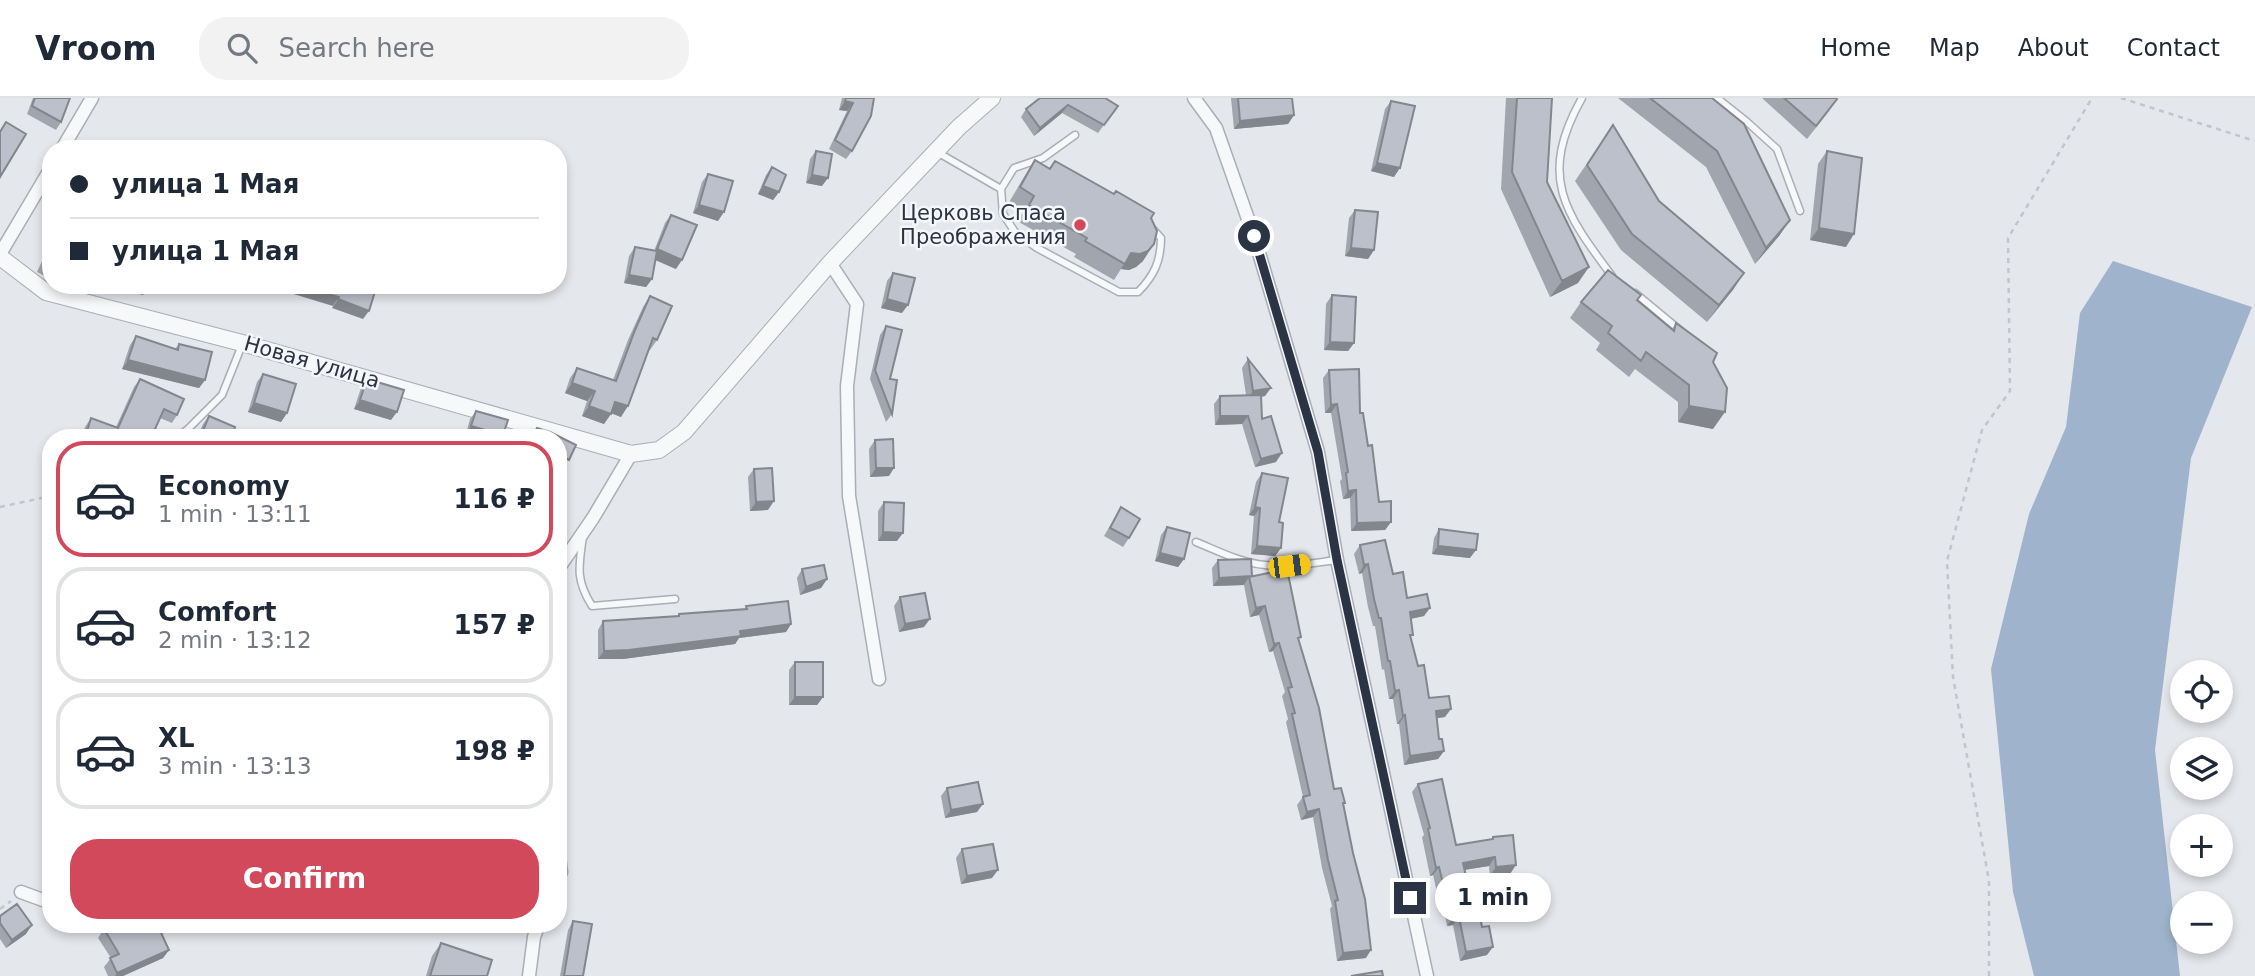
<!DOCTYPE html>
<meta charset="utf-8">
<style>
body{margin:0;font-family:"DejaVu Sans",sans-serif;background:#f2f2f3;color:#1f2937;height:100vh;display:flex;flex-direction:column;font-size:26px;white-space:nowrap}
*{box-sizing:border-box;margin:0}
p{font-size:23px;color:#747a83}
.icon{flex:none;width:38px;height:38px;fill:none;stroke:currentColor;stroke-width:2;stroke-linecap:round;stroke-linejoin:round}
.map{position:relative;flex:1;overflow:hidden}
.details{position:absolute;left:42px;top:331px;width:525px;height:504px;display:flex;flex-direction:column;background:#fff;border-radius:28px;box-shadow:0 4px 10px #0003}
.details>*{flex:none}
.guide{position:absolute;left:42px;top:42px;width:525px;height:154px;border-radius:28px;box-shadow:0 4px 10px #0003;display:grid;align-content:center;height:154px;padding:0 28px;background:#fff}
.fabs{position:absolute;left:2170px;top:562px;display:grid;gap:14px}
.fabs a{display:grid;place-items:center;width:63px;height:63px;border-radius:50%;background:#fff;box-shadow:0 4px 10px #0003;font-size:35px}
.end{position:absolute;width:32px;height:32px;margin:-16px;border:9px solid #2b3445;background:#fff;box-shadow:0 0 0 4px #fff}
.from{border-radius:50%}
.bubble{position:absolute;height:49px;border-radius:24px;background:#fff;box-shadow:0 4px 10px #0003;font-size:23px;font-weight:600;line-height:49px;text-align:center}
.car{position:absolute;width:21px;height:42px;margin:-21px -10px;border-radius:9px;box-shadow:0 0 5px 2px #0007;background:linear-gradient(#f5c518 24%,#345 0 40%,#f5c518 0 76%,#345 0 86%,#f5c518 0)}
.guide b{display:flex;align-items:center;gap:24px;height:66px;font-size:26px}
.guide b+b{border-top:2px solid #e0e1e3}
.guide i{width:18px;height:18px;background:#1f2937}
ul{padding:12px 0 0;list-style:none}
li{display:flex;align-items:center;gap:21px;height:116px;margin:0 14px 10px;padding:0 14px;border:4px solid #e0e1e3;border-radius:28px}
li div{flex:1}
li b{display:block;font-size:26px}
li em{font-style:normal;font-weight:600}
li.selected{border-color:#d1495b}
li>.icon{width:63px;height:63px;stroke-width:1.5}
.action{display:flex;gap:14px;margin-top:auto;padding:14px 28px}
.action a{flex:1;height:80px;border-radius:28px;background:#d1495b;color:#fff;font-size:28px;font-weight:600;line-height:80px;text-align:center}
header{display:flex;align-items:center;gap:42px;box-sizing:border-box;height:98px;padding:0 35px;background:#fff;border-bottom:2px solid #e0e1e3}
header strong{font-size:33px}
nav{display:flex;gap:38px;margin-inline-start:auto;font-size:24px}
.search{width:490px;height:63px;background:#f2f2f3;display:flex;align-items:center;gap:18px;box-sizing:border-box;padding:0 24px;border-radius:28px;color:#747a83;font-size:26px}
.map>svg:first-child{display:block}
.water{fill:#9fb4cc}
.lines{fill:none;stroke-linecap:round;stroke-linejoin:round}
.service-casing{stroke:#a9aeb7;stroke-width:9}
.minor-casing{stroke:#a9aeb7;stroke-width:15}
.tertiary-casing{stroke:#a9aeb7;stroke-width:18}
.path{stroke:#c2c5cb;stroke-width:2.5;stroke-dasharray:5 5;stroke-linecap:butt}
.service{stroke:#f7f8fa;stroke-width:6}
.minor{stroke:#f7f8fa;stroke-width:12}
.tertiary{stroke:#f7f8fa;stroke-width:16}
.wall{fill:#a1a5ae}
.shaded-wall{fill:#83868d}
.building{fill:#bbc0ca;stroke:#83868d;stroke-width:2}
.route{stroke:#2b3445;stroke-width:9}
.poi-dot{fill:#d1495b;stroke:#f4f6f9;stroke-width:2.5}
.labels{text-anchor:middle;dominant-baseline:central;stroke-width:5;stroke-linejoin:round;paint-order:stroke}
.poi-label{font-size:21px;fill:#2b3445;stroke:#f4f6f9;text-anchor:end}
.street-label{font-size:21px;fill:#2b3445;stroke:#f4f6f9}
</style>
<header>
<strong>Vroom</strong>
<div class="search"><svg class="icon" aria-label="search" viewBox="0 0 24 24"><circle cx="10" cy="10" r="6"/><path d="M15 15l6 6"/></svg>Search here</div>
<nav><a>Home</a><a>Map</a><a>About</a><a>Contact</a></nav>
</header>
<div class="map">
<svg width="2255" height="878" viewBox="0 0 2255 878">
<rect width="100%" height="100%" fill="#e4e7ec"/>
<path class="water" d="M2113,163L2252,209L2191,360L2155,652L2180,878H2034L2013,794L1991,571L2029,416L2066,329L2080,215Z"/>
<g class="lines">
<g class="service-casing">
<path id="service" d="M1582,0C1538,78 1564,114 1612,178
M1717,0L1746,23L1777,51L1800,113
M937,54L1001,91L1003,116L1015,134L1037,150L1119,194H1138C1154,178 1161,163 1161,140L1151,129
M1001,91L1014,70L1043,60L1075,37
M1635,195L1681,233
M176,340L187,332L222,297L242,247
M583,438C579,468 575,481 592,508L675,501
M1196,444C1218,453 1241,465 1265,467C1288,470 1313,465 1337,462"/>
</g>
<g class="minor-casing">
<path id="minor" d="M1194,0L1216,30L1254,138L1318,354L1337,462L1427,878
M62,51L92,0
M0,156L51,70
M830,165L857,206L847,288L849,398L879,581
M558,471L593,420L631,356
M558,752L561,774L558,780
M21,794L51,805
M529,878L534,839L539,826"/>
</g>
<g class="tertiary-casing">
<path id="tertiary" d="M0,159L46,194L242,245L631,356L659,352L684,334L830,165L959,29L992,0"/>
</g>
<path class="path" d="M2121,0L2255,43
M0,409L51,398
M0,811L11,803
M1989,878V783L1953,579L1947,463L1982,332L2010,293L2008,140L2092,0"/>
<use href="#service" class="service"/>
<use href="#minor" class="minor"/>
<use href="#tertiary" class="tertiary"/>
</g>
<path class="wall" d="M33,0H70L61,24L56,32L27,16Z
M842,0H874L852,53L846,61L829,51L847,13L839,12Z
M1040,0L1118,8L1098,35L1062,15L1034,38L1021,19L1026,11Z
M1231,0H1292L1294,17L1288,26L1234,31Z
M1506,0H1552L1547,84L1578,185L1550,199L1501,91Z
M1618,0H1712L1790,122L1779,138L1755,166L1706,69Z
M1762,0H1836L1829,13L1807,41Z
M1391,3L1394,79L1371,73L1385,11Z
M1613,27L1659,103L1744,175L1707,224L1621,152L1575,83Z
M816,53L822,88L806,85L810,61Z
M1827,53L1846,149L1810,142L1818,66Z
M1035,62L1049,70L1055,63L1151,120L1143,163L1136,169L1129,172L1121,171L1114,182L1074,159L1076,156L1017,123L1023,114L1008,106L1024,79Z
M772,69L779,94L773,102L758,96L766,77Z
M708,76L718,123L693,115L702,84Z
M1355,112L1374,152L1368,161L1345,158L1349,120Z
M671,117L676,171L655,162L652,181L646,189L624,185L629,158L635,149L654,153L665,125Z
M51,144V181L37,174Z
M893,175L902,215L881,210L887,183Z
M1332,197L1354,245L1348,253L1324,252L1326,206Z
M1641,197L1637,202L1672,231L1676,225L1713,264V331L1678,324V304L1635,271L1629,279L1596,252L1600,245L1570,220L1581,204Z
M650,198L657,242L650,252H648L621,319L611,315L604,326L582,318L587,303L565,295L570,280L577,270L613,282L628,242L643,209Z
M886,228L892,316L886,324L870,281L880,237Z
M136,238L175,251L179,246L205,282L199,290L122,271L130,247Z
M1248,261L1265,298L1261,299L1262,321L1276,364L1255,369L1242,326L1215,327L1214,306L1220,298L1246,297L1242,270Z
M1329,272L1360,315L1379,404L1391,424L1385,432L1351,433L1350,400L1343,401L1340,383L1342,381L1331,315H1325L1323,280Z
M263,276L287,315L281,324L248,314L257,284Z
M140,281L177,317L172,325L160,320L151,340H82L85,329L91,320L116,329L134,289Z
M367,281L391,322L354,311L361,290Z
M476,313L502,340H477L466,336L470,321Z
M209,318L231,340H197L203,326Z
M537,330L550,334L576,347L563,370L558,367V340H530Z
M875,342L889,378L870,379L869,351Z
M754,371L768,412L750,413L748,379Z
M1262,375L1279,424L1281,450L1275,458L1251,456L1254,418L1249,417L1256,384Z
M884,404L897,443H878V413Z
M1121,409L1129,440L1123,449L1104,438Z
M1167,429L1184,461L1178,469L1155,463L1161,437Z
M1439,431L1470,460L1432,456L1434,440Z
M1360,447L1393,476L1407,500L1424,518L1411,521V540L1418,568L1429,600L1445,619L1437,620L1439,641L1444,653L1438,661L1404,667L1399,626H1397L1393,601H1389L1384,571L1382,572L1375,528H1373L1368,509L1362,475L1359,476L1354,456Z
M1218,462L1252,479L1299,542L1334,691L1345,705L1343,707L1366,860L1337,863L1330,811L1332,808L1322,770L1313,719L1301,722L1297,707L1303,699L1286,624L1288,621L1282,598L1285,594L1273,553L1269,554L1259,517L1250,519L1244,487L1213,488L1212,470Z
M802,471L827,481L821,490L800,497L797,480Z
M900,499L924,529L899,534L894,508Z
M746,508L791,526L786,534L739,540L735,546L623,561H598V532L603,523L677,518L679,516L745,511Z
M795,564L823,599L817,607H789V572Z
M1418,686L1456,747L1491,741L1493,739L1510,776L1490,778L1489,768L1464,772L1487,857L1460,863L1453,827L1447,828L1443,806L1440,807L1433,777L1430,778L1422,739L1424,737L1412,694Z
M947,690L977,714L945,720L941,698Z
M962,751L992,780L961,786L956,760Z
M0,818L26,836L6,850L0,841Z
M573,823L583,878H560L568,832Z
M112,826H165L163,830L159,831L169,852L163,860L123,878H108L104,869L111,860L98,840L104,831Z
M441,845L487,878H426L432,858Z"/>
<path class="shaded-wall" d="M845,3L853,5L847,13L839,12Z
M1068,7L1062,15L1034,38L1040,30Z
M1294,17L1288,26L1234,31L1240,23Z
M1377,65L1400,70L1394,79L1371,73Z
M812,77L828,80L822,88L806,85Z
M763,88L779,94L773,102L758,96Z
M699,107L724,114L718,123L693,115Z
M1790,122L1779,138L1755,166L1766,150Z
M1819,130L1854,136L1846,149L1810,142Z
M1154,146L1143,163L1136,169L1129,172L1121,171L1131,155Z
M1351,150L1374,152L1368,161L1345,158Z
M657,151L682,162L676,171L651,160Z
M1589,169L1578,185L1550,199L1562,183Z
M1744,175L1733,192L1707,224L1719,207Z
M629,177L652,181L646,189L624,185Z
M107,187H144L149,188L143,197Z
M292,187H298L339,199L333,208L287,194Z
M338,201L369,213L363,221L332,210Z
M887,201L908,207L902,215L881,210Z
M1330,244L1354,245L1348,253L1324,252Z
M128,262L205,282L199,290L122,271Z
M572,285L595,293L587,303L565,295Z
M1271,290L1265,298L1247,301L1253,293Z
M360,302L397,314L391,322L354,311Z
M615,304L628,308L621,319L608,314Z
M254,305L287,315L281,324L248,314Z
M1337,306L1331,315H1325L1331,307Z
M589,308L611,316L604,326L582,318Z
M1689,308L1725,314L1713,331L1678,324Z
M1220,318H1248L1242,326L1215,327Z
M471,328L503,337L502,340H477L466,336Z
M121,334L134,340H117Z
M1282,355L1276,364L1255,369L1261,361Z
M876,370H894L889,378L870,379Z
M1356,392L1350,400L1343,401L1348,393Z
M774,403L768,412L750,413L756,404Z
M1255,409L1260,410L1254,418L1249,417Z
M1391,424L1385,432L1351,433L1357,425Z
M883,434L903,435L897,443H878Z
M1257,448L1281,450L1275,458L1251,456Z
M1438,448L1476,452L1470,460L1432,456Z
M1160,455L1184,461L1178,469L1155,463Z
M1368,466L1362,475L1359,476L1364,467Z
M1252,478L1249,479L1244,487L1213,488L1219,480Z
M827,481L821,490L800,497L806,489Z
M1265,508L1259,517L1250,519L1256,510Z
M1430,510L1424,518L1404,522L1410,514Z
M930,521L924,529L899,534L905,526Z
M791,526L786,534L739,540L735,546L623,561H598L604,553Z
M1279,545L1273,553L1269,554L1274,546Z
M1399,592L1393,601H1389L1395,593Z
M795,599H823L817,607H789Z
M1451,611L1445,619L1430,621L1436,613Z
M1405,617L1399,626H1397L1403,618Z
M1444,653L1438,661L1404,667L1410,658Z
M983,706L977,714L945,720L951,712Z
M1319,711L1313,719L1301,722L1307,714Z
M1495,759L1489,768L1457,773L1463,765Z
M1516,767L1510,776L1490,778L1496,769Z
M1439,769L1433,777L1430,778L1436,770Z
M998,772L992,780L961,786L967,778Z
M1449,797L1443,806L1440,807L1446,798Z
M1459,819L1453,827L1447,828L1453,820Z
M156,826H165L163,830L151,834Z
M32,827L26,836L6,850L12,842Z
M1493,849L1487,857L1460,863L1466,854Z
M169,852L163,860L123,878H115L117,875Z
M1371,852L1366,860L1337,863L1343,855Z"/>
<path class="building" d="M35,0H70L61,24L32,8Z
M846,0H874L871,18L852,53L835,42L853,5L845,3Z
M1040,0H1105L1118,8L1104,27L1068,7L1040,30L1026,11Z
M1238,0H1292L1294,17L1240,23Z
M1517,0H1552L1547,84L1589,169L1562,183L1512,74Z
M1650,0H1712L1744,26L1790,122L1766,150L1717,53Z
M1784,0H1836L1837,1L1816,28Z
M1391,3L1415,8L1400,70L1377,65Z
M6,24L26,36L0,79V34Z
M1613,27L1659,103L1744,175L1719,207L1632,136L1587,67Z
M816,53L832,56L828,80L812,77Z
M1827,53L1862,60L1854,136L1819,130Z
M1035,62L1050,71L1055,63L1114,96L1116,93L1154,115L1151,120L1157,133L1154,146L1148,153L1140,156L1131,155L1125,166L1085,143L1087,140L1029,107L1034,98L1020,89Z
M772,69L786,77L779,94L763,88Z
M708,76L733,83L724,114L699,107Z
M1355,112L1378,114L1374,152L1351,150Z
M671,117L697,127L682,162L657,151Z
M51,148V170L43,166Z
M635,149L657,153L652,181L629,177Z
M1608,172L1641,197L1637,202L1674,233L1676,225L1717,255L1713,264L1727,290L1725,314L1689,308V287L1646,254L1641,263L1608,235L1612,228L1581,204Z
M893,175L915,180L908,207L887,201Z
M298,187H377L369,213L338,201L339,199Z
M1332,197L1356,199L1354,245L1330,244Z
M650,198L672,208L657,242L653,240L628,308L615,304L611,316L589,308L595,293L572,285L577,270L616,283L635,232Z
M886,228L902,232L890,281L897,282L892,316L875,272Z
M136,238L178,252L179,246L212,254L205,282L128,262Z
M1248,261L1271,290L1253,293Z
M1359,271L1360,315H1363L1368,348L1372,347L1379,404L1391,403V424L1357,425L1356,392L1348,393L1346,375L1348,374L1337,306L1331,307L1329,272Z
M263,276L296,286L287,315L254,305Z
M140,281L184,301L177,317L164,311L151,340H134L121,334L119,340H85L91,320L118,330Z
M367,281L404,292L397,314L360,302Z
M1261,297L1262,321L1271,318L1282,355L1261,361L1248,318H1220V298Z
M476,313L508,322L503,337L471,328Z
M209,318L235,329L231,340H200Z
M537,330L550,334L576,347L569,362L558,356V340H532Z
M893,341L894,370H876L875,342Z
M772,370L774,403L756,404L754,371Z
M1262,375L1288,380L1279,424L1283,425L1281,450L1257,448L1260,410L1255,409Z
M884,404L904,405L903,435L883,434Z
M1121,409L1140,421L1129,440L1110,430Z
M1167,429L1190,435L1184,461L1160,455Z
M1439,431L1478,436L1476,452L1438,448Z
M1385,442L1393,476L1403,474L1407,500L1427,496L1430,510L1410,514L1413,537H1410L1418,568L1424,567L1429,600L1449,598L1451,611L1436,613L1439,641H1442L1444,653L1410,658L1405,617L1403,618L1399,592L1395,593L1390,563H1388L1381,520H1379L1374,501L1368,466L1364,467L1360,447Z
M1251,461L1252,478L1219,480L1218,462Z
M824,467L827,481L806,489L802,471Z
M1287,471L1301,539L1298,540L1319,610L1334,691L1341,690L1345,705H1343L1353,755L1365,801L1371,852L1343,855L1335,803L1338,802L1328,762L1319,711L1307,714L1303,699L1310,697L1292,616L1295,615L1288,590L1292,589L1279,545L1274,546L1265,508L1256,510L1249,479Z
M925,495L930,521L905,526L900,499Z
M788,503L791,526L740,533L741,538L629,552L604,553L603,523L679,518V516L747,511L746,508Z
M795,564H823V599H795Z
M1442,681L1456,747L1493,741V739L1513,737L1516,767L1496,769L1495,759L1463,765L1471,800L1476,799L1482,829L1489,828L1493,849L1466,854L1459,819L1453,820L1449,797L1446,798L1439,769L1436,770L1428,731L1430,730L1418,686Z
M978,684L983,706L951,712L947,690Z
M993,746L998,772L967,778L962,751Z
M17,806L32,827L12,842L0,825V818Z
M573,823L592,826L583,878H564Z
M112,826H157L169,852L117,875L110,860L119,856L104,831Z
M441,845L492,862L487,878H430Z
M1382,873L1383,878H1351Z"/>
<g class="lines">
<path class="route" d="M1254,138L1318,354L1337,462L1410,800"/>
</g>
<circle class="poi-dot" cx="1080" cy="127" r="7"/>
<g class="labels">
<g class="poi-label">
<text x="1066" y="115">Церковь Спаса<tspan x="1066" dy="24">Преображения</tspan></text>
</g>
<g class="street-label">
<text transform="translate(312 264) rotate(16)">Новая улица</text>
</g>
</g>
</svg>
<div class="fabs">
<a><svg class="icon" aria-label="locate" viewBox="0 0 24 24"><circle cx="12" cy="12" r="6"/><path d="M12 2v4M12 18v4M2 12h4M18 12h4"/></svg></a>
<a><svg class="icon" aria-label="layers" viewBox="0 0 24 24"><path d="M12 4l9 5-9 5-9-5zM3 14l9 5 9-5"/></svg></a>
<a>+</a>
<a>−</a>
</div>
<i class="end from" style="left:1254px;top:138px"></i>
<i class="end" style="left:1410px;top:800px"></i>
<div class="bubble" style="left:1435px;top:775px;width:116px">1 min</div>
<i class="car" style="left:1289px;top:468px;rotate:83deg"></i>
<div class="guide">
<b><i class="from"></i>улица 1 Мая</b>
<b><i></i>улица 1 Мая</b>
</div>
<section class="details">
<ul>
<li class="selected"><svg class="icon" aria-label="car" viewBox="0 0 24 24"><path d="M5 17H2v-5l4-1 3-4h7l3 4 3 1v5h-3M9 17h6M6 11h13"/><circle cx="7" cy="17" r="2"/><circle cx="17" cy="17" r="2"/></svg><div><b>Economy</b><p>1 min · 13:11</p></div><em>116 ₽</em></li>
<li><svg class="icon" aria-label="car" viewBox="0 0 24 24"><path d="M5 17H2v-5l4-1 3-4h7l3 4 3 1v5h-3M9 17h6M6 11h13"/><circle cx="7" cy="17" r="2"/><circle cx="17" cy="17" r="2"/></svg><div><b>Comfort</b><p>2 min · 13:12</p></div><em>157 ₽</em></li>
<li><svg class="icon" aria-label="car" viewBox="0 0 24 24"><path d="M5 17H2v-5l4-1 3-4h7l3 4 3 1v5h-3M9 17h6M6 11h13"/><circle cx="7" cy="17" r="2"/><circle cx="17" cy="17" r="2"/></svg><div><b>XL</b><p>3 min · 13:13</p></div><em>198 ₽</em></li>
</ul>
<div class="action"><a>Confirm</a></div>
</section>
</div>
